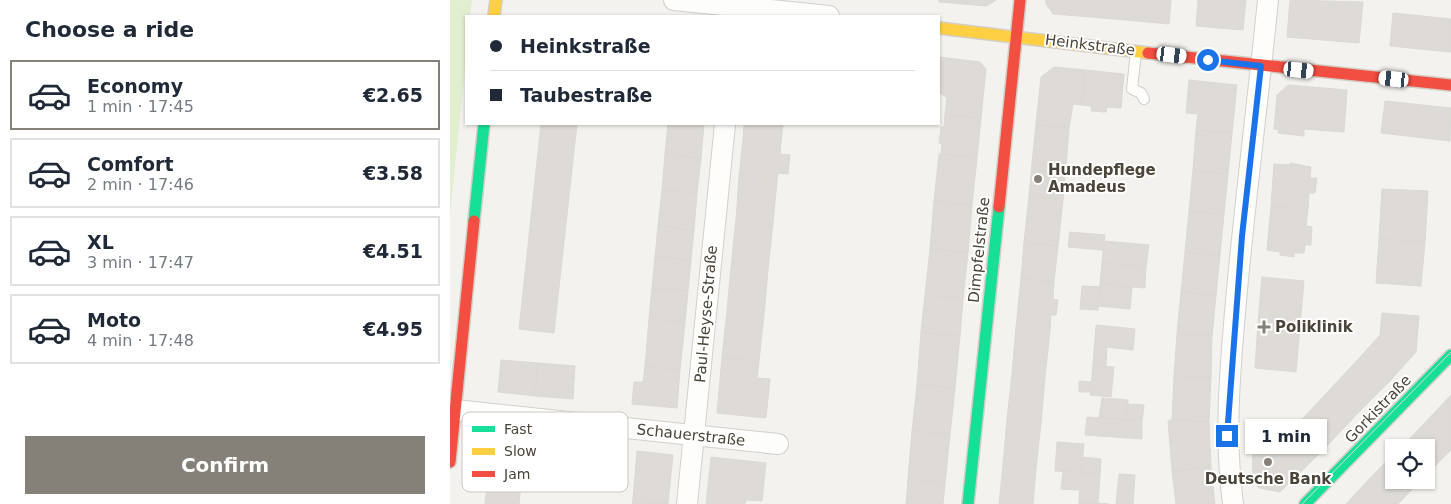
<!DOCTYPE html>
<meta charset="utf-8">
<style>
body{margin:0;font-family:"DejaVu Sans",sans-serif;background:#f2f2f3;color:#1f2937;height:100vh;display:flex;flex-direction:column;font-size:19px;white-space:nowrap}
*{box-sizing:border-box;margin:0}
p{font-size:16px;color:#747a83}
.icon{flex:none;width:28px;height:28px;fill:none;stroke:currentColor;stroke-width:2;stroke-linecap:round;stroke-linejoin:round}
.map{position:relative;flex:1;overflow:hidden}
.details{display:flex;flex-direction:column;background:#fff;width:450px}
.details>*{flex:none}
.top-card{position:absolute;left:15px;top:15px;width:475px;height:110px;border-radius:0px;box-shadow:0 1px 4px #0004;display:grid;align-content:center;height:110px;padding:0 25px;background:#fff}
.fabs{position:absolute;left:935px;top:439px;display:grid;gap:10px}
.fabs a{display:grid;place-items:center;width:50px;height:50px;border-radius:0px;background:#fff;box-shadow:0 1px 4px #0004;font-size:25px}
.end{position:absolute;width:22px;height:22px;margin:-11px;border:6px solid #1a73e8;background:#fff;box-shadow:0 0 0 2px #fff}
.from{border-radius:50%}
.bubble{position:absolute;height:35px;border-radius:0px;background:#fff;box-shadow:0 1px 4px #0004;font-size:16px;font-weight:600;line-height:35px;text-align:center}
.car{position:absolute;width:15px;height:30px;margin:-15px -8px;border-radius:6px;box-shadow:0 0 4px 1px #0007;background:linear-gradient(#fff 24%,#345 0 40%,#fff 0 76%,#345 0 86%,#fff 0)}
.top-card b{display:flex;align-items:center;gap:18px;height:48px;font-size:19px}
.top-card b+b{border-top:1px solid #e0e1e3}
.top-card i{width:12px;height:12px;background:#1f2937}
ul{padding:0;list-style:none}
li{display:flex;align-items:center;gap:15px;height:70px;margin:0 10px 8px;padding:0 15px;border:2px solid #e0e1e3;border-radius:0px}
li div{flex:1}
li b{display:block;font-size:19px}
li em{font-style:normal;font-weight:600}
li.selected{border-color:#868178}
li>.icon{width:45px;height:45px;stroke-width:1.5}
h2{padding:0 25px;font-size:22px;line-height:60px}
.primary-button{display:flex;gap:10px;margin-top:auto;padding:10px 25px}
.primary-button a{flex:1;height:58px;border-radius:0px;background:#868178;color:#fff;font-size:20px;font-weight:600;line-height:58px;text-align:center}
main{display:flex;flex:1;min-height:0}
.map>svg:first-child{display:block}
.green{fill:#e1eecf}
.building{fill:#dedbd6;stroke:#dcd9d4}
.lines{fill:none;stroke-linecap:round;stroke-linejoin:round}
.lane-casing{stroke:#d2d0cb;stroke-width:12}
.street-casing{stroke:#d2d0cb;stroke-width:22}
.fast-casing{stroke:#d3cfc5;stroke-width:14}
.slow-casing{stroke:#d3cfc5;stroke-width:14}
.jam-casing{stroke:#d3cfc5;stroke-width:14}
.lane{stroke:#fdfdfc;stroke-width:10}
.street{stroke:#fdfdfc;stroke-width:20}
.fast{stroke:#16e098;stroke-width:11}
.slow{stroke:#ffcf43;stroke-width:11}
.jam{stroke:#f24e42;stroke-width:11}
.tram{stroke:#dbdbda;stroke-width:1}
.route{stroke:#1a73e8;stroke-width:6}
.poi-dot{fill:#868178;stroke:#fff;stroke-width:2}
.labels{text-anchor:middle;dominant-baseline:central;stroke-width:4;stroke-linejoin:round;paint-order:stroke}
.street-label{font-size:15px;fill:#4b4439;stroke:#fff}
.poi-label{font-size:15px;font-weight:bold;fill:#4b4439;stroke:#fff;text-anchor:start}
.key{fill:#fff;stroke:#c9c7c4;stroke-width:1}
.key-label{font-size:14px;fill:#4b4439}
</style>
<main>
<section class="details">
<h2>Choose a ride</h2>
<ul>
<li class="selected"><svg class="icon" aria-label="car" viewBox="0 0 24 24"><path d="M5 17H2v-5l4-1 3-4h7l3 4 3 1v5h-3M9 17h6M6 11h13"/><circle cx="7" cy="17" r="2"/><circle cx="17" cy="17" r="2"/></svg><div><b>Economy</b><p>1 min · 17:45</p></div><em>€2.65</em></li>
<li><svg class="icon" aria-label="car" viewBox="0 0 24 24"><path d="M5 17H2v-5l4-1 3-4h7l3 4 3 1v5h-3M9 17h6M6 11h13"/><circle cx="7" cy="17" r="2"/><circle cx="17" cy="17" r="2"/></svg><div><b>Comfort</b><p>2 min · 17:46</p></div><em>€3.58</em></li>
<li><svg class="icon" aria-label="car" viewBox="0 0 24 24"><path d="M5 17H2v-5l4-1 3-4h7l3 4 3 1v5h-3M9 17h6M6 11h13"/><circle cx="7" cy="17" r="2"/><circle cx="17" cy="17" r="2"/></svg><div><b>XL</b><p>3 min · 17:47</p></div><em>€4.51</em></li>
<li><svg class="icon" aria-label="car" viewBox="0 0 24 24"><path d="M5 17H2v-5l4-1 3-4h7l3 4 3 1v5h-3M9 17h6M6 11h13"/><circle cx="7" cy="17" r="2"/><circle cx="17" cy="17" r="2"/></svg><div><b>Moto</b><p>4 min · 17:48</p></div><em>€4.95</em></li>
</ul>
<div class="primary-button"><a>Confirm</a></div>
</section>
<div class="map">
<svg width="1001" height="504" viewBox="0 0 1001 504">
<rect width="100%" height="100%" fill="#f4f2ee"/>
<path class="green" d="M0,0H22L20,16H16V60L0,215Z"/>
<path class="building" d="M489,0H546L537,6L489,2Z
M596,0H643L641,17L603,14L596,4Z
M643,0H678L676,20L641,17Z
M678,0H721L719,24L676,20Z
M748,0H796L793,30L746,26Z
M840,0L913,2L909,43L837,37Z
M943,13L1001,19V52L940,46Z
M489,57L530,62L536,69L531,118L495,115L497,98L489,92Z
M604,67L635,70L632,105L623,104L619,128L586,124L591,77Z
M635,70L674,74L671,108L657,107L656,112L641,111V106L632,105Z
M739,80L787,85L782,133L746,130L748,114L736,113Z
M838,85L897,90L894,132L854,129V136L828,133L829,130L824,129L827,95Z
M935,101L1001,108L1000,141L931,133Z
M495,115L531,118L527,158L491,154L492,144L489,143L491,127H494Z
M91,124H127L104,333L69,329Z
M218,124H254L251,158L215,154Z
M294,124H333L331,142L293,139Z
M586,124L619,128L616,166L582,163Z
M746,130L782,133L778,174L743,170Z
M293,139L331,142L330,154L340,155L338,174L328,173L327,181L289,178Z
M215,154L251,158L247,193L212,190Z
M489,154L527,158L522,205L484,201Z
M582,163L616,166L613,200L579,196Z
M840,163L861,167L860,178H867L865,193H859L858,209L821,206L824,164L840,165Z
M743,170L778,174L774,214L739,211Z
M289,178L327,181L323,223L286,219Z
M932,189L978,191L975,242L929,239Z
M212,190L247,193L244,230L208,226Z
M579,196L613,200L608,246L574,242Z
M484,201L522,205L518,253L480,249Z
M821,206L858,209L856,226L862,227L861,245H855L854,253H844V257L830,255V252L817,250Z
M739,211L774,214L770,255L735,252Z
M286,219L323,223L318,270L281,267Z
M208,226L244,230L241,260L205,257Z
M620,232L655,235L653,250L618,247Z
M929,239L975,242L971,286L926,283Z
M654,241L699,245L696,267L652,263Z
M574,242L608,246L604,282L571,278Z
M480,249L518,253L513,299L475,295Z
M735,252L770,255L766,295L731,292Z
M205,257L241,260L238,291L202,288Z
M652,263L696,267L695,288L650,284Z
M281,267L318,270L314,315L277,311Z
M812,277L854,281L850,326L808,323Z
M571,278L604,282L603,299L608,300L606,315H601L600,331L566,327Z
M650,284L682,287L680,309L648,306Z
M632,286L650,287L648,310L630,309Z
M202,288L238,291L235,322L199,319Z
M731,292L766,295L762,336L727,333Z
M475,295L513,299L510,336L471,332Z
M277,311L314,315L309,361L272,357Z
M932,313L969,316L966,352L940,381L913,354L930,335Z
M199,319L235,322L230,370L195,366Z
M808,323L850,326L846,372L805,368Z
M646,325L685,329L683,350L657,347L656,366L643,365Z
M566,327L600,331L595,377L562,374Z
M471,332L510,336L505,388L467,385Z
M727,333L762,336L761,378L724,376Z
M913,354L940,381L912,409L886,383Z
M272,357L309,361L307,378L320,379L316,418L267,413Z
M51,360L88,363L85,396L48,392Z
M88,363L125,366L123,399L85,396Z
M643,365L664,367L661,397L640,395Z
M195,366L230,370L227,408L182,404L184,382H193Z
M562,374L595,377L591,423L557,419Z
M724,376L761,378L759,421L722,420Z
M629,381L641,382L640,392H629Z
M886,383L912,409L869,454L843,429Z
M467,385L505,388L500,435L462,431Z
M1001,395V450L976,475V448H951Z
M652,398L678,400L676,420L649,418Z
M677,404L694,405L692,421L676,420Z
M637,417L692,421V439L635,435Z
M557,419L591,423L586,469L553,465Z
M722,420L759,421L761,467L722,471L718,421Z
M843,429L869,454L830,492L809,488L803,480L802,431H823L828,442Z
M462,431L500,435L495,483L458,479Z
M42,438L103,443L99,476L72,475L69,504H35Z
M607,442L634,444L631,472L605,471Z
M187,451L223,455L218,503L183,499Z
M944,454V480H971L948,504L921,477Z
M261,457L316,463L312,501L296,500L295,504H256Z
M633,457L651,459L650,475L631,472Z
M553,465L586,469L583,504H549Z
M761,467L765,504H726L722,471Z
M613,471L631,472L629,490L611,489Z
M631,472L650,475L648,503L629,501Z
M669,474L685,475L683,504H666Z
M921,477L948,504H896Z
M458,479L495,483L493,504H456Z
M183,499L218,503V504H182Z
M629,501L648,503L659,504H629Z"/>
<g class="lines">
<g class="lane-casing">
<path id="lane" d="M686,52L682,89L691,93L694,99"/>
</g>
<g class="street-casing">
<path id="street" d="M224,0L379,16
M5,410L328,444
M237,504L275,124
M783,504C774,436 780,369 786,301C795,200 808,100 818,0"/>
</g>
<g class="fast-casing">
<path id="fast" d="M24,221L34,124
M518,504L549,207
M855,504L1001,355"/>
</g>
<g class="slow-casing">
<path id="slow" d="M44,16L46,0
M489,28L698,53"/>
</g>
<g class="jam-casing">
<path id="jam" d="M698,53L1001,85
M549,207L570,0
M0,462L24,221"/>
</g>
<use href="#lane" class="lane"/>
<use href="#street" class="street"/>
<use href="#fast" class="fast"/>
<use href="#slow" class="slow"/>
<use href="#jam" class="jam"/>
<path class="tram" d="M852,504L1001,352"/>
</g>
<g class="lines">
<path class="route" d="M758,60L811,66L792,236L777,436"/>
</g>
<g class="poi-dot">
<circle cx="588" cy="179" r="5"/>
<path d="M811.5 319.5h5v5h5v5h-5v5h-5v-5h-5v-5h5z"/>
<circle cx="818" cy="462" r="5"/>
</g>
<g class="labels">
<g class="street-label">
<text transform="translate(640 45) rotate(7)">Heinkstraße</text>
<text transform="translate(529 250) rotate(-84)">Dimpfelstraße</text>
<text transform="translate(256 314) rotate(-85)">Paul-Heyse-Straße</text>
<text transform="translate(928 409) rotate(-46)">Gorkistraße</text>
<text transform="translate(241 435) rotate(6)">Schauerstraße</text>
</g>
<g class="poi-label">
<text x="598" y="170">Hundepflege<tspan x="598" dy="17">Amadeus</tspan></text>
<text x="825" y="327">Poliklinik</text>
<text x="818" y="479" text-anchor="middle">Deutsche Bank</text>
</g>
</g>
<rect x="12" y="412" width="166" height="80" rx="8" class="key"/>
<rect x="22" y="426" width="23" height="6" fill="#16e098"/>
<rect x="22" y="448" width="23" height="7" fill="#ffcf43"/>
<rect x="22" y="471" width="23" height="6" fill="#f24e42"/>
<g class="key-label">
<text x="54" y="434">Fast</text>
<text x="54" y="456">Slow</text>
<text x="54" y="479">Jam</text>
</g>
</svg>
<div class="fabs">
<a><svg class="icon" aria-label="locate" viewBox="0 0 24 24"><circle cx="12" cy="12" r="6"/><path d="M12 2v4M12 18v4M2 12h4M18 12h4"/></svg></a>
</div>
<i class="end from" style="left:758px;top:60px"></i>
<i class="end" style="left:777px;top:436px"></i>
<div class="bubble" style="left:795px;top:419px;width:82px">1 min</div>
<i class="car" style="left:722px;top:55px;rotate:97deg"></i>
<i class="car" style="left:849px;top:70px;rotate:96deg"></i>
<i class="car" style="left:944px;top:79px;rotate:276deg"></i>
<div class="top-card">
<b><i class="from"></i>Heinkstraße</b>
<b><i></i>Taubestraße</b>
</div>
</div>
</main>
